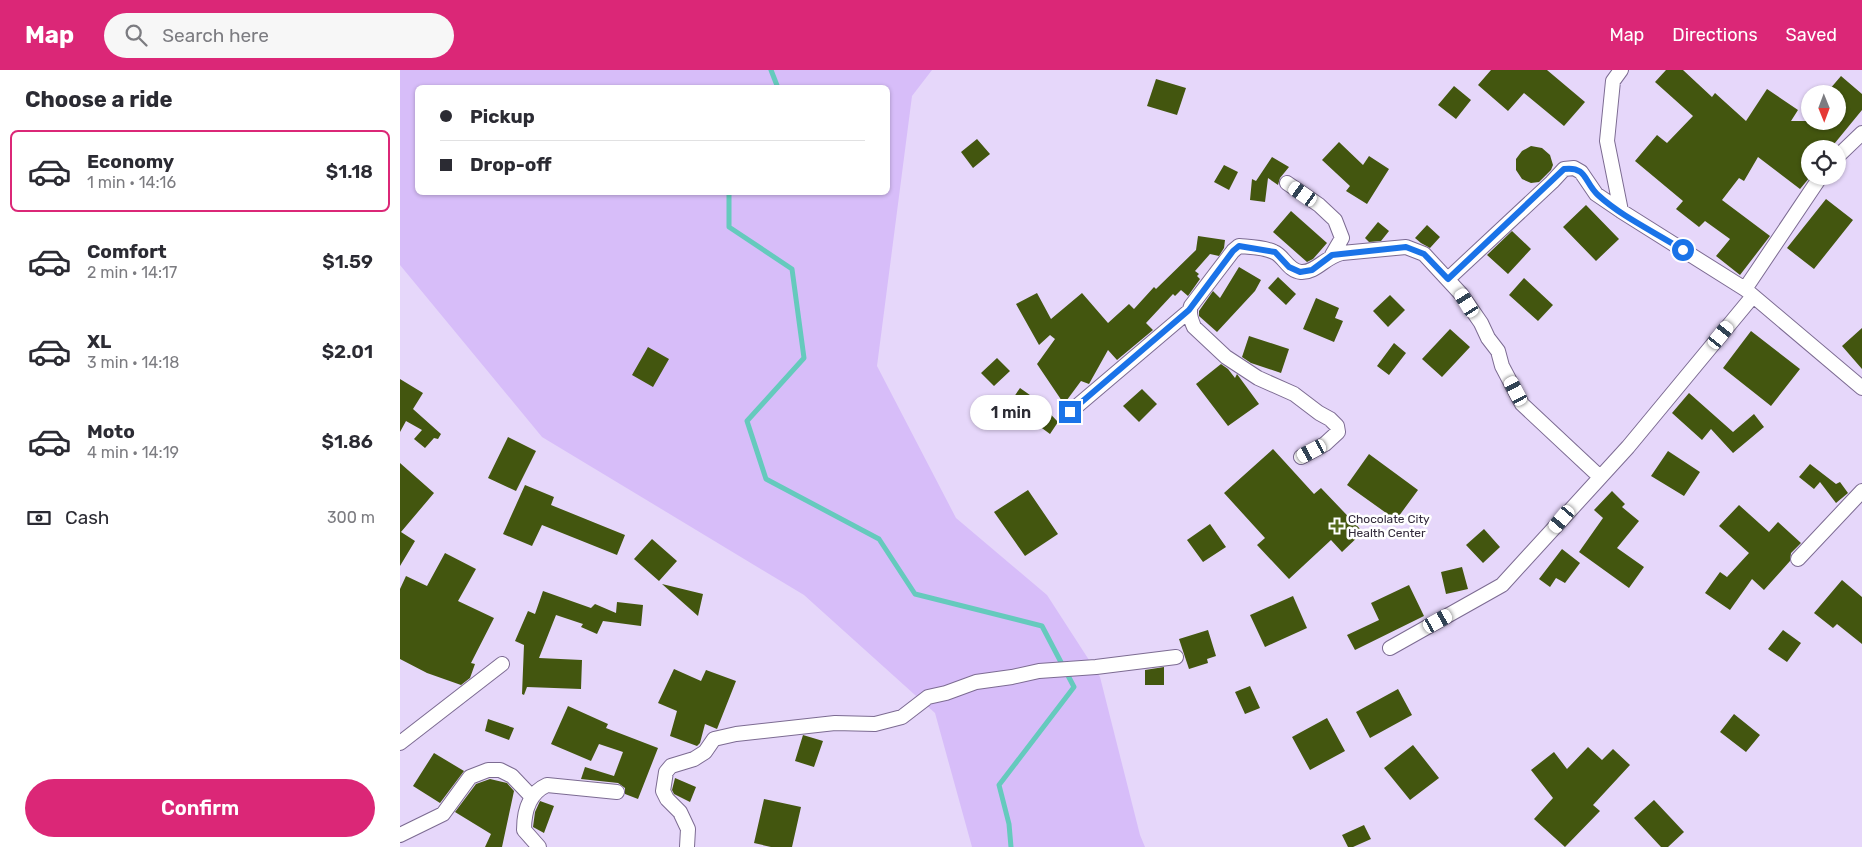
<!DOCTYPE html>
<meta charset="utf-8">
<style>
body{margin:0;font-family:Rubik,sans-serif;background:#f7f7f7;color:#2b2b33;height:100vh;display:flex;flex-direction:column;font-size:19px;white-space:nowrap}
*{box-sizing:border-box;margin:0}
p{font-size:16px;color:#7c7c81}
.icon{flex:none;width:28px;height:28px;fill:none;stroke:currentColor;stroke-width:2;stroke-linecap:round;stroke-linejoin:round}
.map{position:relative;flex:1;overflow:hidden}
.side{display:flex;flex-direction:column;background:#fff;width:400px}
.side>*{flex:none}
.top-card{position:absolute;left:15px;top:15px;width:475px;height:110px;border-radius:8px;box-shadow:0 1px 4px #0004;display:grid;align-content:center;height:110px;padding:0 25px;background:#fff}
.needle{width:32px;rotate:179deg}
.buttons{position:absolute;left:1401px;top:15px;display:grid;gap:10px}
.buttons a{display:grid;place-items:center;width:45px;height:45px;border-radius:50%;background:#fff;box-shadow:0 1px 4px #0004;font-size:25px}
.end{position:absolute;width:22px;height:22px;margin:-11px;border:6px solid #1a73e8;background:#fff;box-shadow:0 0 0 2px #fff}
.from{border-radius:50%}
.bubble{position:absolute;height:35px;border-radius:18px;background:#fff;box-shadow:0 1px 4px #0004;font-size:16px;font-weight:600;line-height:35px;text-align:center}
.car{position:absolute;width:15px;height:30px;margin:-15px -8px;border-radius:6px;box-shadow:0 0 4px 1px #0007;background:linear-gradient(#fff 24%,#345 0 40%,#fff 0 76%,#345 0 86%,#fff 0)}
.top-card b{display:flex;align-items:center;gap:18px;height:48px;font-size:19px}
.top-card b+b{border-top:1px solid #e1e1e2}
.top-card i{width:12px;height:12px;background:#2b2b33}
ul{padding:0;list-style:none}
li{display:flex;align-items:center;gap:15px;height:82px;margin:0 10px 8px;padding:0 15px;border:2px solid transparent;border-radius:8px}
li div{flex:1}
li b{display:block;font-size:19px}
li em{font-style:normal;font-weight:600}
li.active{border-color:#db2777}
li>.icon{width:45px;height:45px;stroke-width:1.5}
h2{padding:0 25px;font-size:22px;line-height:60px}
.pay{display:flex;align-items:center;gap:12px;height:55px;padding:0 25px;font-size:19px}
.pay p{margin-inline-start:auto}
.action{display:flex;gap:10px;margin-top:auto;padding:10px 25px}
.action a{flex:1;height:58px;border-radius:30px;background:#db2777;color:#fff;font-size:20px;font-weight:600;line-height:58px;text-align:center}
header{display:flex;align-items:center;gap:30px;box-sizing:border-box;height:70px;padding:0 25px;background:#db2777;color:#fff}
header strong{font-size:24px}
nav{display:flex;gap:28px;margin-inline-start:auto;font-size:18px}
.search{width:350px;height:45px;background:#f7f7f7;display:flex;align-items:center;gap:12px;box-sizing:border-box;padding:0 18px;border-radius:28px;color:#7c7c81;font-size:19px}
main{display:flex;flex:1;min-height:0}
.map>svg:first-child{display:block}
.green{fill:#d7bdf9;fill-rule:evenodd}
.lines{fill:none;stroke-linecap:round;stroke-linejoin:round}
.stream{stroke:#65cabd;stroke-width:5}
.building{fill:#43560f}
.minor-casing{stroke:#7c6b92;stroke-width:16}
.minor{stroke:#fff;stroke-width:14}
.route{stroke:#1a73e8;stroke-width:6}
.poi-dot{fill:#556c1c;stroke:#fff;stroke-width:2}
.labels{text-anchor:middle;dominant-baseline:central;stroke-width:5;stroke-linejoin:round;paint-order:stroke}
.poi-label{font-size:12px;fill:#332b3c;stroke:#fff;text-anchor:start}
</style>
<header>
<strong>Map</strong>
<div class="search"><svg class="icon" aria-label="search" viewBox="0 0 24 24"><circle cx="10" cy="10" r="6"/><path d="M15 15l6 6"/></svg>Search here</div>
<nav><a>Map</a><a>Directions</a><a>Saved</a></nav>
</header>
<main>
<section class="side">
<h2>Choose a ride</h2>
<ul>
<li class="active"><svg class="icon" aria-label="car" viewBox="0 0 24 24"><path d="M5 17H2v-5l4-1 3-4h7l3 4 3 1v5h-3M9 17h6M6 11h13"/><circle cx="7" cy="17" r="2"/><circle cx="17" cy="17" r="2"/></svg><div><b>Economy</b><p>1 min · 14:16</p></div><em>$1.18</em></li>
<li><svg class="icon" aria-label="car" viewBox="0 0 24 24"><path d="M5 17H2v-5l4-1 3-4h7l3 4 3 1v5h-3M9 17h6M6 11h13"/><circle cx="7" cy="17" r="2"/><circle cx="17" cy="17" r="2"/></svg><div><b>Comfort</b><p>2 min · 14:17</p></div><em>$1.59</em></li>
<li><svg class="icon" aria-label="car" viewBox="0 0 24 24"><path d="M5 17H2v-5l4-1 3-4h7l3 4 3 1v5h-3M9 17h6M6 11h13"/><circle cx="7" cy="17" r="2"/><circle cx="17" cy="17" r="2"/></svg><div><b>XL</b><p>3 min · 14:18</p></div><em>$2.01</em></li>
<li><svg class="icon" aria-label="car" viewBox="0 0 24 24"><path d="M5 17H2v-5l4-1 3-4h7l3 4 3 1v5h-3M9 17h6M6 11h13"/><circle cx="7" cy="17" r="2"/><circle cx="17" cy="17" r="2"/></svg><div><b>Moto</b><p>4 min · 14:19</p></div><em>$1.86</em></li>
</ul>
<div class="pay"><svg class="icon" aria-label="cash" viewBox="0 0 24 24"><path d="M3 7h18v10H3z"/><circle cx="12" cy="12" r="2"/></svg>Cash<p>300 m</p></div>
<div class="action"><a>Confirm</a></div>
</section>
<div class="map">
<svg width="1462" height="777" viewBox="0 0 1462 777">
<rect width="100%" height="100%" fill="#e6d7fa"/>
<path class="green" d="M0,0H532L512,26L477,296L556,448L647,525L700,607L740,765L745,777H572L535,643L404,525L142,367L0,195ZM18,18H488V122H18Z"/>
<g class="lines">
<path class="stream" d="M371,0L378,18
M329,122V157L392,199L404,288L347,351L366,409L479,469L515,524L642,556L674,617L599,715L609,754L611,777"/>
</g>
<path class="building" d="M1091,0H1147L1185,32L1164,56L1124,23L1108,41L1078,15Z
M1266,0H1283L1312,27L1315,23L1346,51L1367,19L1398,40L1391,51H1438V38L1443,31L1438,26V24H1434L1429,20L1441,6L1462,24V40L1430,79H1410V107L1400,119L1358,87L1344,111L1339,108L1322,130L1370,166L1340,205L1316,186L1330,169L1305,151L1299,157L1276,139L1283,131L1235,91L1257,65L1267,73L1293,46L1255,12Z
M756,9L786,18L777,45L747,36Z
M1054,16L1071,30L1056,49L1038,35Z
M577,69L590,84L573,98L561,82Z
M939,72L963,95L969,86L989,99L967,134L946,121L950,116L922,90Z
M1131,76L1142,78L1150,85L1153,95L1151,100L1139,112L1131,113L1122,109L1116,100V89L1122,81Z
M872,87L889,97L880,108L878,115L868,108L865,132L850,130L852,109L856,111Z
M824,95L838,102L829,120L814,112Z
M1426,129L1453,150L1414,199L1387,178Z
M1186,135L1219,169L1196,191L1163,157Z
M891,141L927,173L913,189L907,192L873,162Z
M978,152L989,161L981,171L969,172L965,168Z
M1027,155L1040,167L1030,178L1021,173L1015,168Z
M1112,161L1131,179L1108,204L1087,185Z
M798,166L825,170L824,178L819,186L810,184L795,201L799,204L797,206L800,209L788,226L781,220L775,226L773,224L746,253L753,260L717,290L708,280L689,314L681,311L664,334L637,294L655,269L650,265L639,275L616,234L637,223L651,249L682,223L708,253L729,234L734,239L754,217L756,219L796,180Z
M839,197L861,210L855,221L817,262L799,246V241L813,221L820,228Z
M878,207L896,224L886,235L868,218Z
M1124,208L1153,235L1138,251L1109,225Z
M990,225L1005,240L988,257L973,241Z
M916,228L939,238L935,248L943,251L934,272L903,259Z
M1462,258V299L1442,276Z
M1050,259L1070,277L1042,307L1022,289Z
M1351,261L1400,299L1371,336L1323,298Z
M849,266L889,279L881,303L851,293L842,287Z
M994,273L1006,283L989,305L977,296Z
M248,277L269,289L253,317L232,305Z
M597,288L610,301L594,316L581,303Z
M821,294L828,299L835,308L837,304L859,334L828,356L796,314Z
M0,309L23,323L13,339L41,364L38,369L34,368L25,378L14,369L22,360L6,351L0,362Z
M620,318L637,330L658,352L650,364L609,334Z
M742,319L757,334L739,352L723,336Z
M1289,323L1333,362L1354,344L1364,357L1333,383L1311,359L1302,370L1272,343Z
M108,367L136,381L116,421L88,408Z
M873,379L914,424L921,418L963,462L942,482L931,470L889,509L857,475L865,468L824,423Z
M1268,381L1300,402L1284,426L1251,406Z
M969,384L1018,420L996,450L947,415Z
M0,393L34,423L1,462L15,471L0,496Z
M1410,394L1436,414L1440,412L1448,423L1436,433L1420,412L1414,419L1399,407Z
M125,415L154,427L151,435L225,465L217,485L142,455L132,476L103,464Z
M628,420L658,464L625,486L594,442Z
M1212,421L1225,434L1222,437L1239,451L1217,478L1244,497L1229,518L1179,482L1203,448L1194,440Z
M1339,435L1369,462L1378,452L1401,473L1391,483L1390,491L1364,520L1352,509L1330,540L1305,523L1320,502L1327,507L1349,483L1319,456Z
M810,454L826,477L803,492L787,470Z
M1084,459L1100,477L1083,493L1066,475Z
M252,469L277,491L259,511L234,489Z
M1162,479L1180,493L1165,513L1156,508L1150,517L1139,509Z
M45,483L76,499L58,531L94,548L71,593L75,594L70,608L61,615L27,603L0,589V519L6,506L27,516Z
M1062,497L1068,519L1046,524L1041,502Z
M1442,510L1462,527V574L1437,554L1433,558L1414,543Z
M262,514L303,524L298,546Z
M1009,515L1024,546L955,580L947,565L979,550L971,533Z
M143,521L191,538L195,534L216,543L217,532L243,535L241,556L203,551L197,564L181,557L183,554L156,545L139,588L182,590L181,619L127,617L124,625L122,624L124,575L115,571L128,541L135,544Z
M893,526L907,558L865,577L850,545Z
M808,560L816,586L807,589L808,593L789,599L779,569Z
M1383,560L1401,573L1387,592L1368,579Z
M764,597V615H745V600Z
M274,599L301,611L306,600L336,611L317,659L305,654L300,673L297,676L270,666L277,641L258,633Z
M850,616L860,638L845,644L835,622Z
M998,619L1012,645L970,668L956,642Z
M168,636L208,654L206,658L258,678L238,729L225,724V718L218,713L181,709L185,697L214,706L223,682L199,674L191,691L151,674Z
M1334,644L1360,665L1346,682L1320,662Z
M927,648L945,681L910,700L892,667Z
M88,649L114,658L109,670L85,661Z
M403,665L423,671L414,697L395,691Z
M1013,675L1039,708L1010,730L984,698Z
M1188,677L1202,690L1213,679L1230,695L1193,735L1200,741L1165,777L1134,749L1153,728L1131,700L1154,682L1167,699Z
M34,683L64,701L40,733L13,716Z
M275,708L296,717L290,732L274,724L272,720Z
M90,709L107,713L114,721L102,777H85L91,764L55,742L76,714Z
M364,729L401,737L392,777H371L354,773Z
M1254,730L1284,762L1268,777H1261L1234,748Z
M140,731L154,736L144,763L133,757L135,742Z
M964,755L971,769L953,777H948L942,765Z"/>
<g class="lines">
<g class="minor-casing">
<path id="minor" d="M1438,86L1462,63
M887,113L919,135L935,150L942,168L932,185
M1221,141L1207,71L1213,11L1221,0
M1048,209L1152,112L1164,99L1174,98L1181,102L1196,124L1221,141L1345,219L1462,318
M1345,219L1421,106
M670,342L789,241
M901,387L925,374L938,362L937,356L930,349L919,343L894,324L858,308L826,287L794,257C791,250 788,243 791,236L833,181L839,176C850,177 864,177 874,182C884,186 888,201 901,202C916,203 926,186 942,183L1006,177L1024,184L1061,224L1081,253L1088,268L1098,281L1102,296L1122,334L1200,407
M1398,489L1462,421
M990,578L1102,515L1228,377L1353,226
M0,673L102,594
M0,765L43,744L70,707L88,700H100L112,706L131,726
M139,777L124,760C124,741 129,723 147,715L217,722
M287,777L288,759L280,742L267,729L263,721L266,702L271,696L294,689L305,682L314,669L336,664L435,653L475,654L502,647L528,627L546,623L576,612L612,607L639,601L696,597L776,587"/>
</g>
<use href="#minor" class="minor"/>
</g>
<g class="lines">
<path class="route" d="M670,342L789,240L833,181L839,176L875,182L889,197L900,202L912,200L932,185L1006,177L1024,184L1048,209L1164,99C1187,96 1184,112 1198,125C1222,147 1255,162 1283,180"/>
</g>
<path class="poi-dot" d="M934.5 448.5h5v5h5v5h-5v5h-5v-5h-5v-5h5z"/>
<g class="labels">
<g class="poi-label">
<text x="948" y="449">Chocolate City<tspan x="948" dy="14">Health Center</tspan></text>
</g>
</g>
</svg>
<div class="buttons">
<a><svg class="needle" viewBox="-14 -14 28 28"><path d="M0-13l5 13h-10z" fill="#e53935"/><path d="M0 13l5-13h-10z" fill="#7c7c81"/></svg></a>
<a><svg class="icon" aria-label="locate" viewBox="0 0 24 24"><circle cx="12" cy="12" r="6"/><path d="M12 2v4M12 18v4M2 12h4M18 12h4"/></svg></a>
</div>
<i class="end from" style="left:1283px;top:180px"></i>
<i class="end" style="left:670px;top:342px"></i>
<div class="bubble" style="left:570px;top:325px;width:82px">1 min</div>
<i class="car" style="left:903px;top:124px;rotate:305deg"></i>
<i class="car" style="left:1067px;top:233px;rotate:328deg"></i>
<i class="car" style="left:1321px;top:265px;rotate:39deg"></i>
<i class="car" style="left:1116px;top:321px;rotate:332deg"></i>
<i class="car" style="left:912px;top:381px;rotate:242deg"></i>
<i class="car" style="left:1162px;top:449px;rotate:220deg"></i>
<i class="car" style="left:1038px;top:551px;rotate:61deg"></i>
<div class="top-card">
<b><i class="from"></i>Pickup</b>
<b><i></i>Drop-off</b>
</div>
</div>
</main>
